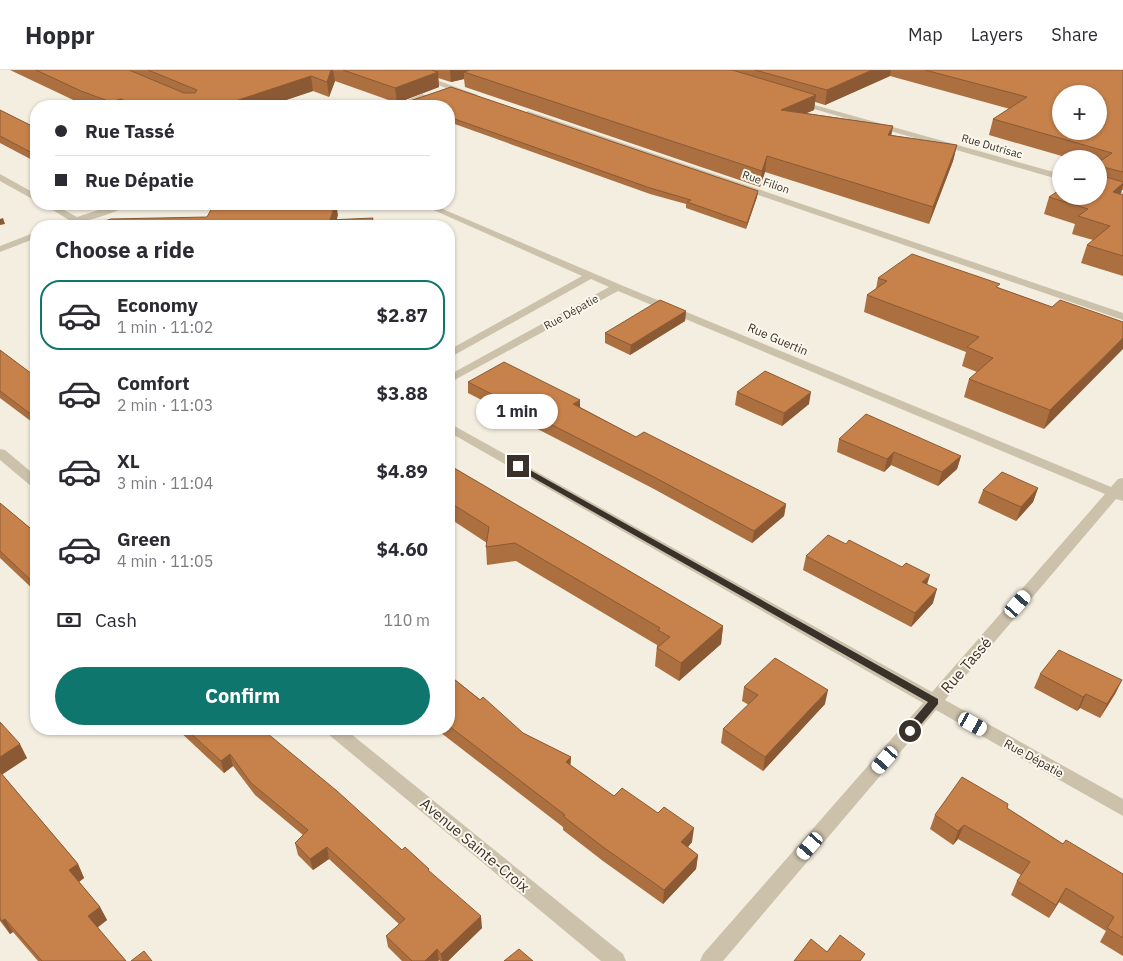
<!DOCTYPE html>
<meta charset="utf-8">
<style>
body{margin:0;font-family:"IBM Plex Sans",sans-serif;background:#f7f7f7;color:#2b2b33;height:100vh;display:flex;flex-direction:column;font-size:19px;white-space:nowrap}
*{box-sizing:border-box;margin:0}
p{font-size:16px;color:#7c7c81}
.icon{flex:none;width:28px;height:28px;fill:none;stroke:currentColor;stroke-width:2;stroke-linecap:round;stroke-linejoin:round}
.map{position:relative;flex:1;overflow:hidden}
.side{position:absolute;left:30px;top:150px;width:425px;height:515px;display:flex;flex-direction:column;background:#fff;border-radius:20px;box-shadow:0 1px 4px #0004}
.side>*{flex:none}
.banner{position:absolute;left:30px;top:30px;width:425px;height:110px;border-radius:20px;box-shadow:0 1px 4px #0004;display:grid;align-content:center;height:110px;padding:0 25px;background:#fff}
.fabs{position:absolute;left:1052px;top:15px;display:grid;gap:10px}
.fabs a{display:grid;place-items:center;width:55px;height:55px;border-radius:50%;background:#fff;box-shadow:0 1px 4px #0004;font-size:25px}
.end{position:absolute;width:22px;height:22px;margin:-11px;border:6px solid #3a322a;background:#fff;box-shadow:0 0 0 2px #fff}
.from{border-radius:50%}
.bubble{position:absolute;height:35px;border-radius:18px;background:#fff;box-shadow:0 1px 4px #0004;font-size:16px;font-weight:800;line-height:35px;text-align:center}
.car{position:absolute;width:15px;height:30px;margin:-15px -8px;border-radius:6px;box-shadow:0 0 4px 1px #0007;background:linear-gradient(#fff 24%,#345 0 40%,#fff 0 76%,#345 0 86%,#fff 0)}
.banner b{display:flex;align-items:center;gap:18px;height:48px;font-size:19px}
.banner b+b{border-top:1px solid #e1e1e2}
.banner i{width:12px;height:12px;background:#2b2b33}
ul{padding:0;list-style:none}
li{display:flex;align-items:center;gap:15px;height:70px;margin:0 10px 8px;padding:0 15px;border:2px solid transparent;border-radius:20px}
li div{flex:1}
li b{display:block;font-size:19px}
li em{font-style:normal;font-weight:800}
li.selected{border-color:#0f766e}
li>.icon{width:45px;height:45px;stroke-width:1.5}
h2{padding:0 25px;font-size:22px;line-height:60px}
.pay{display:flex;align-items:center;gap:12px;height:55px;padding:0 25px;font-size:19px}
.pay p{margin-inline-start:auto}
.action{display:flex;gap:10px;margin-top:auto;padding:10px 25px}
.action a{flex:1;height:58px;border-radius:30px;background:#0f766e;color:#fff;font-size:20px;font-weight:800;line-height:58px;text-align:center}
header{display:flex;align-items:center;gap:30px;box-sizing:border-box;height:70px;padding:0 25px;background:#fff;border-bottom:1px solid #e1e1e2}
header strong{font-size:24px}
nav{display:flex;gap:28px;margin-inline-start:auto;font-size:18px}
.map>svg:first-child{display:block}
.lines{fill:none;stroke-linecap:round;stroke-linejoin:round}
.minor{fill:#ccc1ab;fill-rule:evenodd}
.wall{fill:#ab6f40}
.shaded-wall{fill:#8b5a34}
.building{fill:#c7814a;stroke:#8b5a34;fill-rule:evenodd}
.route{fill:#3a322a}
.labels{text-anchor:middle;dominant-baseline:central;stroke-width:4;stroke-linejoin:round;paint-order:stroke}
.far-street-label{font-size:11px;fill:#3a322a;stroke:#fbf7ed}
.street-label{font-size:12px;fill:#3a322a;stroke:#fbf7ed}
.near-street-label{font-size:15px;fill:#3a322a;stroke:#fbf7ed}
</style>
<header>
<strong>Hoppr</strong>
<nav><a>Map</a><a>Layers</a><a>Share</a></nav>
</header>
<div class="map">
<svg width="1123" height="891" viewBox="0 0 1123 891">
<rect width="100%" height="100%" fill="#f4eee0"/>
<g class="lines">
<path class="minor" d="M397,0H408L478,25L471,27Z
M422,24L429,26L405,36H394Z
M793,29L1061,104V110L793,33Z
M528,41L1123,243V250L525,45L524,43Z
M0,104L36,124V131L0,111Z
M1099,115L1123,122V128L1099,121Z
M43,134H53L77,147L117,134H130C119,143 71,156 56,156L69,150Z
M420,134H431L621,215L1111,417L1118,409L1123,408V431L1116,429L945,630L1123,729V746L936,640L723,891H700L703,884L923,633L449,362V353L932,622L1105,424L618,221L449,313V305L609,217L591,209L449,288V280L582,206Z
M36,162V168L0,182V176Z
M0,379L5,380L36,406V417L31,416L0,390Z
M326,659H345L623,884L626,891H601L328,664Z"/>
</g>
<path class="wall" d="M10,0H1123V120H1122L1120,124L1123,125V206L1081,193L1087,175L1093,170L1072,164L1075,154L1044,144L1049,127L1099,126V89H1072L989,65L993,49L1010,39L890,6L825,35L815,32L814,40L806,43L893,56L891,65L957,75L953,91L929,154L765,102L760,117L465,17L464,9L451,12L438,8L439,17L397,33L335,11L329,27L313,21L268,36H86Z
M451,17L758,121L757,127L746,159L686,138V134L650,124L449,52V36H408L407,32Z
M0,40L36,58V92L0,73Z
M878,208L999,218L1052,237L1123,252L1044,359L964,327L969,309L977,302L962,296L966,282L864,242L867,225L876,219Z
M686,241L685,251L630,285L605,273V263Z
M0,280L36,307V355L0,328Z
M468,312L580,337L636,367L786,434L784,446L752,473L654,419L468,323Z
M737,322L809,334L782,356L735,335Z
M839,369L961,386L957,399L938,416L891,395L884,402L837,382Z
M449,395L723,556L721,574L679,611L655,596L657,575L516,491L487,495L486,477L487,473L449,448Z
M1038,418L1033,432L1016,451L978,433L983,420Z
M0,433L36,463V522L0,488Z
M806,486L927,515L933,533L911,557L803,500Z
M1040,604L1122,610L1115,624L1100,648L1080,638L1077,641L1034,618Z
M449,605L523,663L571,687L570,695L614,726L692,772L688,777L698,785L696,799L663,834L603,791L563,760V757L436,659H449Z
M744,617L825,634L763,701L721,673L723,659L749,635L742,631Z
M0,652L27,688L2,704L78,794L84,808L79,812L100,837L107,850L97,858L126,891H38L13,862L10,864L0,851Z
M177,659H262L402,780L430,802L482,858L448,891H440L439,890L438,891H402L388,877L386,866L399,854L329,789L313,800L298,785L295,773L303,765L255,725L233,696L224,703Z
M1007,738L1063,774L1123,804V886L1100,872L1106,861L1059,832L1049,848L1011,825L1017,811L1021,805L958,769L953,775L930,759L935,745Z"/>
<path class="shaded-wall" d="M331,0H333L335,11L329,27L327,12Z
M450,0H497L464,2V9L451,12Z
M872,0H891L890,6L825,35L827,20Z
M438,2L439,17L397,33L395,18Z
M311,6L313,21L268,36H220Z
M816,25L814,40L779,55L781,40Z
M121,29L122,36H112L111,32Z
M893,56L890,72L888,65Z
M957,75L953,91L929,154L933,137Z
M767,86L765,102L760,117L762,101Z
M1123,113V116L1119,129L1113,122Z
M758,121L757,127L746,159L747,153Z
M335,134H336L338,145L335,156L330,150Z
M3,148L5,154L0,155V149Z
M686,241L685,251L630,285L631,275Z
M1123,268V279L1044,359L1050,340Z
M811,322L809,334L782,356L784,343Z
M580,330V341L573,334Z
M894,382L891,395L884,402L887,389Z
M961,386L957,399L938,416L942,402Z
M1038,418L1033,432L1016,451L1021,437Z
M786,434L784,446L752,473L754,461Z
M930,505L926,518L922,512Z
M937,519L933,533L911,557L915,543Z
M723,556L721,574L679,611L681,593Z
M1122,610L1115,624L1100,648L1107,634Z
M828,620L825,634L763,701L765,687Z
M1086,624L1080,638L1077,641L1083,627Z
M20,674L27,688L0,706V687Z
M230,684L233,696L224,703L221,691Z
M571,687L570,701L566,692Z
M964,755L958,769L953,775L958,761Z
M694,758L692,772L680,786L681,772Z
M327,777L329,789L313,800L310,789Z
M698,785L696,799L663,834L664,820Z
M78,794L84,808L76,814L69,800Z
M1066,818L1059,832L1049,848L1056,835Z
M100,837L107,850L94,860L88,846Z
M481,846L482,858L448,891H442L441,884Z
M5,849L13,862L10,864L2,851Z
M437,879L439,890L438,891H425Z"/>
<path class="building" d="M36,0H129L184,23H195L197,20L148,0H331L327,12L311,6L220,36H136L121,29L111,32L81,21Z
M343,0H431L438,2L395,18Z
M470,0H732L816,25L781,40L893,56L888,65L957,75L933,137L767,86L762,101L464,2Z
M755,0H872L827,20Z
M925,0H1123V102L1103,97V106L1123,112V113L1113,122L1123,125V186L1087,175L1110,156L1078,146L1088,139L1049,127L1061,119V126H1099V92L1112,83L993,49L1027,27ZM1061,24H1099V61H1061Z
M451,17L758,121L747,153L687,132L691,130L650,118L449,47V36H420L407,32Z
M0,40L36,58V85L0,66Z
M214,134H335L330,150L373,148L371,156H89L111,149L207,147Z
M912,184L1000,214L996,217L1052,237L1060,230L1123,252V268L1050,340L969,309L993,288L967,277L979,267L867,225L887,211L878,208Z
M660,230L686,241L631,275L605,263Z
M0,280L36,307V348L0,321Z
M504,292L580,330L573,334L636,367L644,362L786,434L754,461L654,407L468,312Z
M765,301L811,322L784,343L737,322Z
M866,344L961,386L942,402L894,382L887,389L839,369Z
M449,395L723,556L681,593L657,578L670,567L658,560L660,558L515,473L486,477L489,457L449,432Z
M1002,402L1038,418L1021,437L983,420Z
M0,433L36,463V515L0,481Z
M828,465L846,474L849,470L902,497L906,493L930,505L922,512L937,519L915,543L806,486Z
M1059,580L1122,610L1107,634L1086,624L1083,627L1040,604Z
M775,588L828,620L765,687L723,659L758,625L744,617Z
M449,605L480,630L483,627L523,663L571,687L566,692L614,726L622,718L658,743L664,737L694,758L681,772L698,785L664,820L603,777L563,746L565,745L449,656Z
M0,652L20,674L0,687Z
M186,659H262L337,721L402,780L405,777L429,799L428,800L481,846L441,884L437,879L425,891H412L386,866L405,849L327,777L310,789L295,773L308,760L251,713L230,684L221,691Z
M0,702L78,794L69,800L100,837L88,846L126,891H42L5,849L2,851L0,848Z
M962,707L1008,734L1007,738L1063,774L1066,770L1123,804V868L1107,858L1114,847L1066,818L1056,835L1017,811L1030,792L964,755L958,761L935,745Z
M840,865L865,884L860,891H794L811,869L827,882Z
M519,879L533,891H504Z
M144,881L152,891H131Z"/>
<path class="route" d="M516,395H521L938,629V634L913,664H906V658L928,632L516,398Z"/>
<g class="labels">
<g class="far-street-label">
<text transform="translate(992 76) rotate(16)">Rue Dutrisac</text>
<text transform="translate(766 112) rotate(19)">Rue Filion</text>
<text transform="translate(571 242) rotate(-29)">Rue Dépatie</text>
</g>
<g class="street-label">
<text transform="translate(778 269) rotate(23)">Rue Guertin</text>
<text transform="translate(1034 688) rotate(29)">Rue Dépatie</text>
</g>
<g class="near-street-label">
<text transform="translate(966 595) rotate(-49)">Rue Tassé</text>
<text transform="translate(475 775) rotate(40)">Avenue Sainte-Croix</text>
</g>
</g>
</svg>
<div class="fabs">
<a>+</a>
<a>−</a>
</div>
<i class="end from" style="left:910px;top:661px"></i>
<i class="end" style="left:518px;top:396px"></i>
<div class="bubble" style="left:476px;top:324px;width:82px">1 min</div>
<i class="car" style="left:1018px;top:534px;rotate:41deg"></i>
<i class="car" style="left:973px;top:654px;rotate:119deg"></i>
<i class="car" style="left:885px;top:690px;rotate:221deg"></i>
<i class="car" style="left:810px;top:776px;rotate:221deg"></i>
<div class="banner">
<b><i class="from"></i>Rue Tassé</b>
<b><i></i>Rue Dépatie</b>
</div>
<section class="side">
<h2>Choose a ride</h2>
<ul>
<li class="selected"><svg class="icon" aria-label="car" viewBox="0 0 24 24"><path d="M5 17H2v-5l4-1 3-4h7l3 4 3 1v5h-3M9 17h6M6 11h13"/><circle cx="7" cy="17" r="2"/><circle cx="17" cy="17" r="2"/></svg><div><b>Economy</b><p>1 min · 11:02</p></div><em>$2.87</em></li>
<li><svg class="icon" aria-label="car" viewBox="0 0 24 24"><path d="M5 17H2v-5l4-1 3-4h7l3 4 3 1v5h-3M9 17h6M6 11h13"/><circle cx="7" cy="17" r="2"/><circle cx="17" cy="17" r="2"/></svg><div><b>Comfort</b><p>2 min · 11:03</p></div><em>$3.88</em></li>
<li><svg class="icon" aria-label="car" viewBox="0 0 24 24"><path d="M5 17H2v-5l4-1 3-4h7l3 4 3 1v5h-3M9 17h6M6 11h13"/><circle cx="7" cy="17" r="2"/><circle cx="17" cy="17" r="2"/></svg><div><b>XL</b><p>3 min · 11:04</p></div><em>$4.89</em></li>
<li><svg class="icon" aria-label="car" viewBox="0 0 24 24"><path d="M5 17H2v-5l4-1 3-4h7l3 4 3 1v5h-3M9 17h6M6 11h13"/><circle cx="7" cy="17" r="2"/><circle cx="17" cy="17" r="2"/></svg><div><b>Green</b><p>4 min · 11:05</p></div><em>$4.60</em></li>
</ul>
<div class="pay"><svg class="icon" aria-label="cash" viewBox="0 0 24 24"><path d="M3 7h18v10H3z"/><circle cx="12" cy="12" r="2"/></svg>Cash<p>110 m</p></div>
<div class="action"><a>Confirm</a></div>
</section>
</div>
